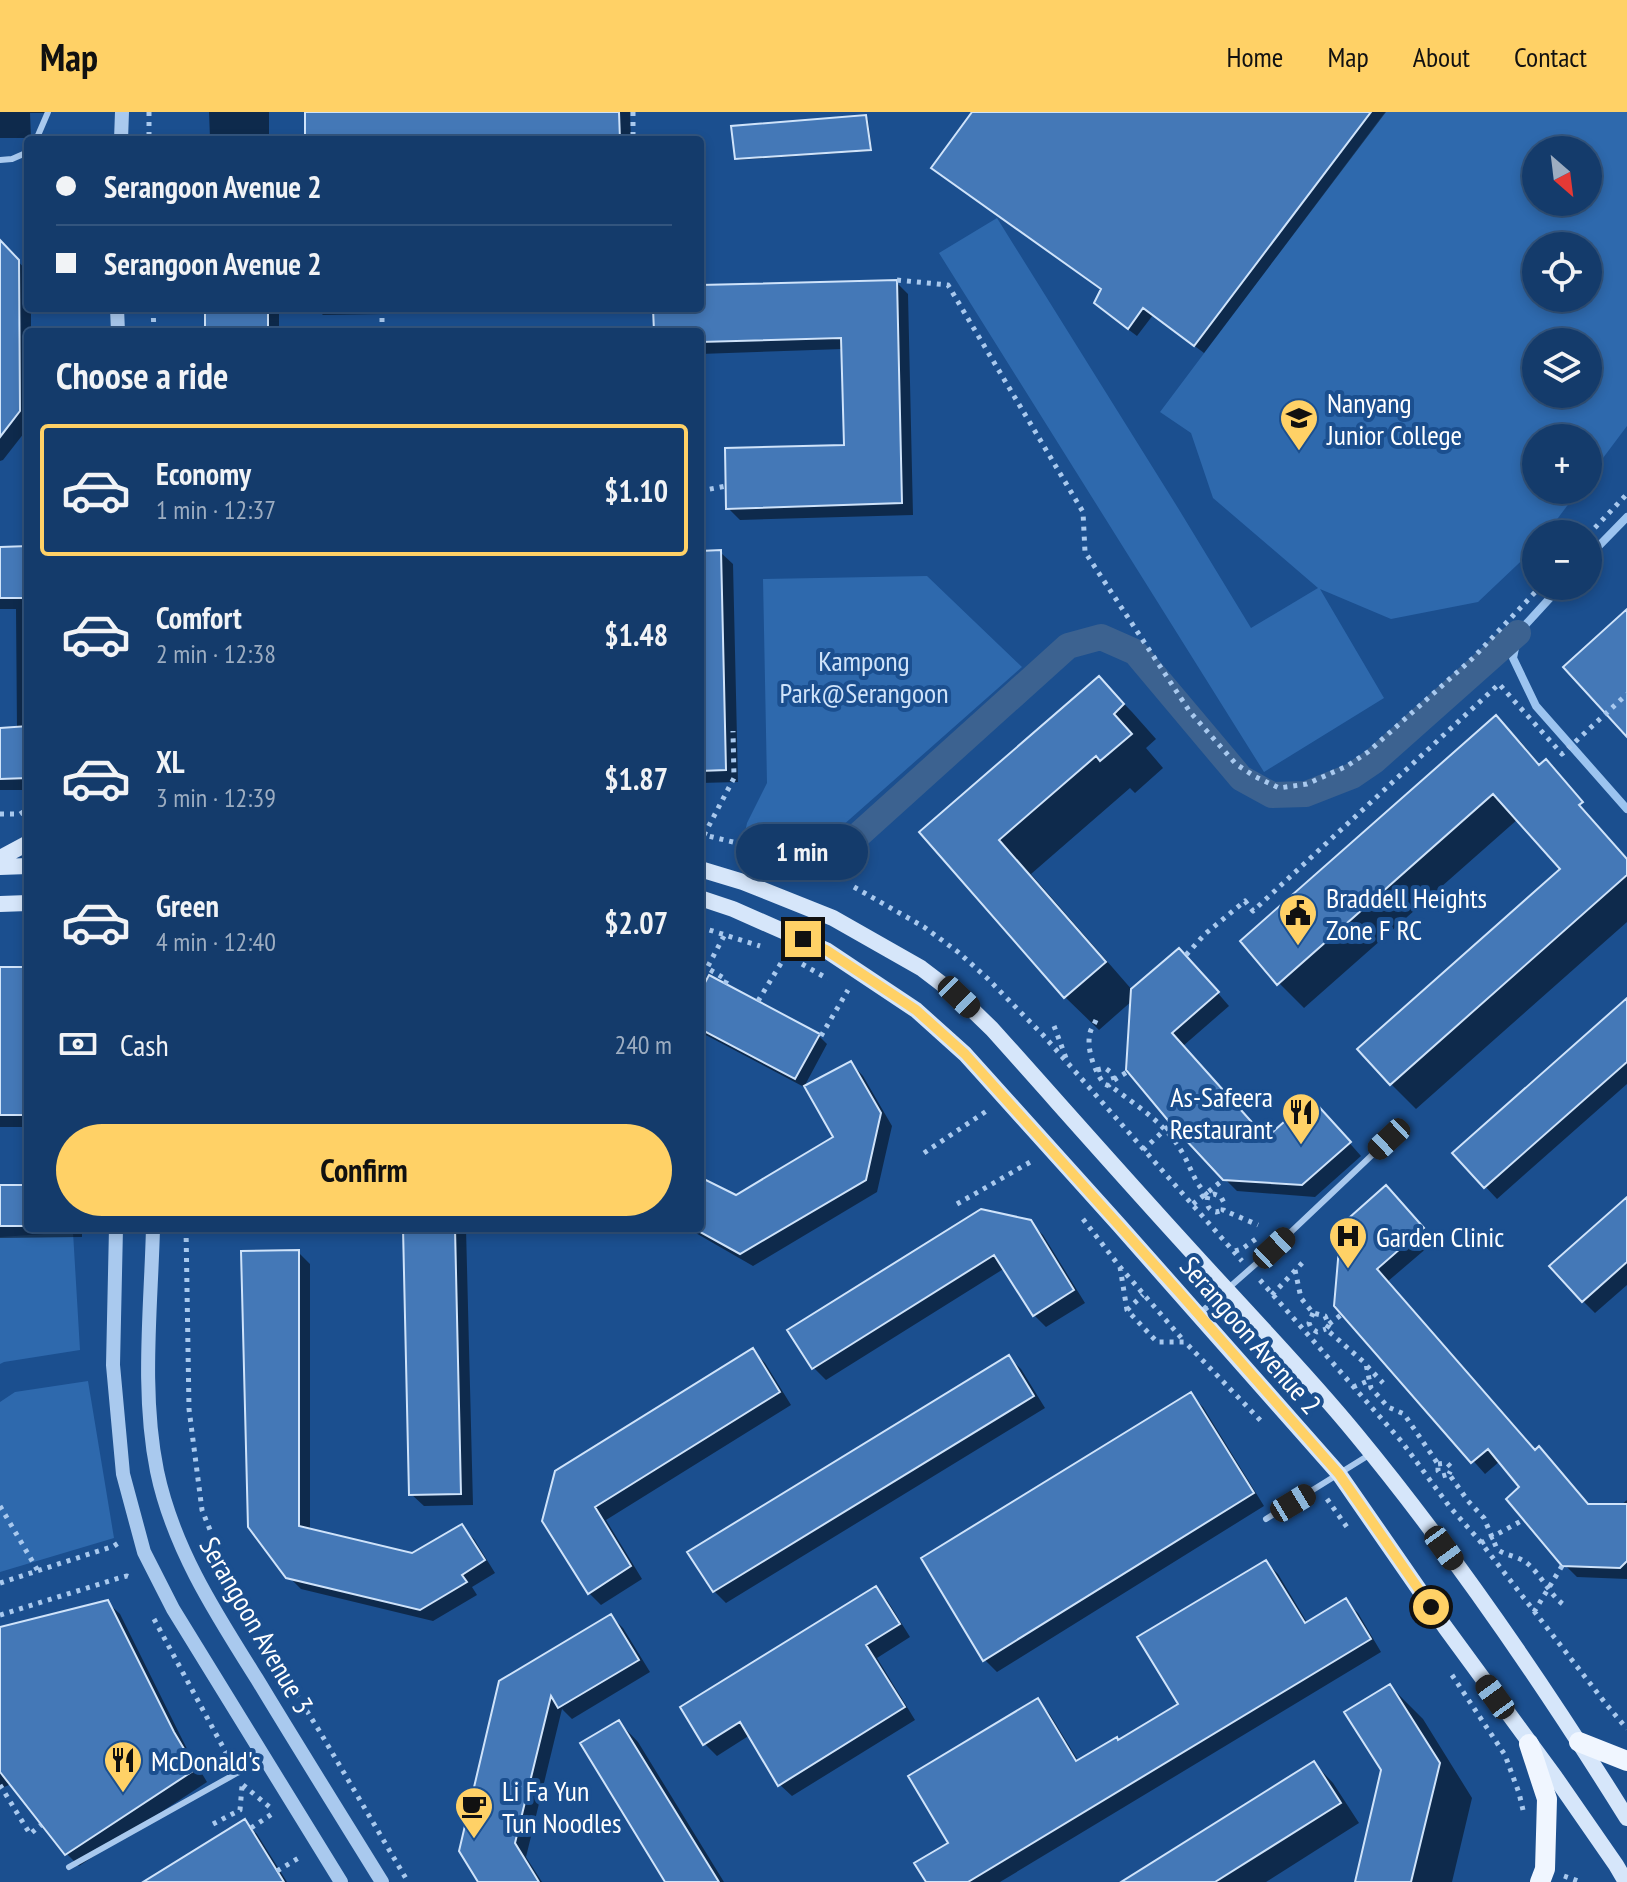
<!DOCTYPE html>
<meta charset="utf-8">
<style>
body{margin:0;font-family:"PT Sans Narrow",sans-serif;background:#214673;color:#f1f3f6;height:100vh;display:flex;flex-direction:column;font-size:30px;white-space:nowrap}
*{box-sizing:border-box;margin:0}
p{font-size:26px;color:#9dadc1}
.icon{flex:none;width:44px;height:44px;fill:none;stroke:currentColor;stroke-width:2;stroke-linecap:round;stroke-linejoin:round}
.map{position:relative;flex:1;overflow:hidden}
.side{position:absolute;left:24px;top:216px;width:680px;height:904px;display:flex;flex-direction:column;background:#143b6b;border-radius:8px;box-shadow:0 4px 12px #0003,0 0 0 2px #33557e}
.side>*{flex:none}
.guide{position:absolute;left:24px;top:24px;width:680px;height:176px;border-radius:8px;box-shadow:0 4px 12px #0003,0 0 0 2px #33557e;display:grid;align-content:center;height:176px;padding:0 32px;background:#143b6b}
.needle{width:52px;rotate:152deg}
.buttons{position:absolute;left:1522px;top:24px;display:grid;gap:16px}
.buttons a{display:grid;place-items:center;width:80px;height:80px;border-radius:50%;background:#143b6b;box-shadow:0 4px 12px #0003,0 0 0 2px #33557e;font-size:40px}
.end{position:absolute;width:36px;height:36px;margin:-18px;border:10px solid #ffd166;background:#111;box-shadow:0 0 0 4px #111}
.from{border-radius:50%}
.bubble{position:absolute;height:56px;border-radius:28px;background:#143b6b;box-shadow:0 4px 12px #0003,0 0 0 2px #33557e;font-size:26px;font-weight:700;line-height:56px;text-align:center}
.car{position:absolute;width:24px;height:48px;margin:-24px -12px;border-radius:10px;box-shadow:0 0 6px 2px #0007;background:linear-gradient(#222 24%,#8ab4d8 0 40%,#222 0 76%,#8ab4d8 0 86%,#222 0)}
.guide b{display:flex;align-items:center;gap:28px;height:76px;font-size:30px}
.guide b+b{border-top:2px solid #33557e}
.guide i{width:20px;height:20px;background:#f1f3f6}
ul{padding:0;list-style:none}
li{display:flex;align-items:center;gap:24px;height:132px;margin:0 16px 12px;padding:0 16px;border:4px solid transparent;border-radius:8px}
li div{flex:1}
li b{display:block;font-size:30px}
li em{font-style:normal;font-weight:700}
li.current{border-color:#ffd166}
li>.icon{width:72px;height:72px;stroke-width:1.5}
h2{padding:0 32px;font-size:36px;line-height:96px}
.pay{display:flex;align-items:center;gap:20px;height:88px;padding:0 32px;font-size:30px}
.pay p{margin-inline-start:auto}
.cta{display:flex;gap:16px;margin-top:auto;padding:16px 32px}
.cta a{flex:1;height:92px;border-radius:48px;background:#ffd166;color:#111;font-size:32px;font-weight:700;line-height:92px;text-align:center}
header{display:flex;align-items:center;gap:48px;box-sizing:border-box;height:112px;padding:0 40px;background:#ffd166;color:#111}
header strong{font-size:38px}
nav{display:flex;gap:44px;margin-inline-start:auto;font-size:28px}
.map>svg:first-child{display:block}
.green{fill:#2e69ad;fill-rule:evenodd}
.shadow{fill:#0007}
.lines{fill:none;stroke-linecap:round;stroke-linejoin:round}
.stream{stroke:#9cc4f0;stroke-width:8}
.canal{stroke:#3c6290;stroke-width:26}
.building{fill:#4478b7;stroke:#cfe3fa;stroke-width:2}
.path{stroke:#a9c9ee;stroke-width:5;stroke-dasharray:4 6;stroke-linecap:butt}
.service{stroke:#a9c9ee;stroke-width:6}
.tertiary{stroke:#a9c9ee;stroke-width:14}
.secondary{stroke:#d6e6fa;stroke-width:16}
.primary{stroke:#f0f6ff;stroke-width:20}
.route{stroke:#ffd166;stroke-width:10}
.labels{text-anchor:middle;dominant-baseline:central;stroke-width:8;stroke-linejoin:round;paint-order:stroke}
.poi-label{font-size:28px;fill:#fff;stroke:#1b4f8f;text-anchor:start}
.park-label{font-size:28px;fill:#cfe3fa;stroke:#1b4f8f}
.street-label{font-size:28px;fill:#fff;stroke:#1b4f8f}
</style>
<header>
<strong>Map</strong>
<nav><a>Home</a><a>Map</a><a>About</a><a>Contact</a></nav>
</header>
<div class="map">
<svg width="1627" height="1770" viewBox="0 0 1627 1770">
<rect width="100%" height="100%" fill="#1b4f8f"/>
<path class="green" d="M1385,0H1627V314L1588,366V326H1536V378H1579L1546,422H1536V435L1478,490L1391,507L1320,477L1384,586L1264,660L939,141L997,106L1178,396L1251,516L1318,476L1213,386L1191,321L1160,300ZM1588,38V90H1536V38ZM1588,134V186H1536V134ZM1588,230V282H1536V230Z
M927,464L1022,555L807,745L744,725L747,711L767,671L763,467Z
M73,1120L80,1238L4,1250L0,1252V1125Z
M88,1269L114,1426L0,1460V1290L15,1280Z"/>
<path class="shadow" d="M0,0H46V1H30L31,26H0Z
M209,0H269V28H204V26H210Z
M307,0H630L631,28H307Z
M975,0H1386L1204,241L1153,203L1137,224L1105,200L1096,191L1103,178L942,64L933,55Z
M865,5L868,7L872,39L739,48L737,46Z
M0,130L28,160V196H31V220H28V316L3,348L0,349Z
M896,170L908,182L913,403L740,408L728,396L846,335L843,237L700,242V220H656L655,196H700V175Z
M207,196H279V220H207Z
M316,196H631V198L323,203Z
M28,436V678H0V618L17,617L16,497H0V437Z
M720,440L733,452L738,670L700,671V441Z
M1099,566L1132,600L1156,627L1146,636L1163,656L1135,681L1130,676L1031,762L1133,879L1191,850L1229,894L1183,934L1267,1028L1323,1001L1361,1044L1315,1085L1237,1079L1224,1066L1133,888L1099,918L1065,885L922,720Z
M1496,605L1521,630L1564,682L1627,747V810L1416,997L1391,972L1563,757L1518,707L1304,896L1279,871L1243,830Z
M0,857H28V1015H0Z
M700,884L818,923L827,932L804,975L700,920Z
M1627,888V972L1497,1087L1454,1041Z
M851,951L863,964L892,1014L877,1080L753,1154L687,1116H700V1067L736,1086L836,1026Z
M0,1075H28V1116H82V1125L0,1126Z
M1398,1088L1435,1129L1387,1170L1536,1340L1589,1394H1620L1627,1388V1467L1577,1465L1564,1452L1522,1375L1500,1349L1485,1362L1336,1194Z
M1627,1088V1173L1595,1201L1583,1189Z
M1030,1110L1043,1123L1085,1191L1046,1215L1034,1203L1005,1156L826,1268L814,1256L790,1219Z
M405,1116H466L473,1393L424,1394L411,1382Z
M298,1140L310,1152V1419L412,1444L462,1415L474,1427L495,1461L472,1475L477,1483L433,1509L301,1477L288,1464Z
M753,1239L765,1251L791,1293L606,1408L642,1467L601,1493L589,1481L545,1408Z
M1009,1245L1021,1257L1045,1296L726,1491L714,1479Z
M1191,1283L1203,1295L1264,1394L997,1560L985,1548L924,1447Z
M1266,1450L1278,1462L1308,1512L1346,1489L1358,1501L1381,1540L1000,1770H928L1037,1589L1049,1601L1079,1650L1119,1630L1180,1593Z
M875,1476L887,1488L910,1525L877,1546L915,1608L792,1684L779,1672L750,1623L717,1644L705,1632Z
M107,1490L120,1502L186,1635L207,1670L79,1754L66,1741L11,1672L0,1677V1517Z
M611,1504L623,1516L650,1560L572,1607L562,1597L526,1745L542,1770H480L501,1570Z
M1390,1574L1423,1607L1472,1686L1452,1770H1357L1383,1657Z
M619,1610L638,1630L724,1770H667Z
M1314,1651L1333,1671L1359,1711L1266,1770H1125Z
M245,1710L257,1722L287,1770H147Z"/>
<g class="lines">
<path class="stream" d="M1588,445L1627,405
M1561,474L1518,521L1513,546L1536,594L1627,697"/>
<path class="canal" d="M824,754L1068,534L1101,525L1135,540L1241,666L1272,683L1306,682L1352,664L1374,649L1518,521"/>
</g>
<path class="building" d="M305,0H619L620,28H305Z
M972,0H1371L1194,234L1143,196L1128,217L1094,191L1101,177L931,56Z
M866,3L871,38L735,47L731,14Z
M0,128L19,148L20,299L0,325Z
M897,168L902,391L726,397L725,336L844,333L841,226L700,230V220H654L653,196H700V173Z
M205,196H268V220H205Z
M28,434V486H0V435Z
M721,438L726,658L700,659V439Z
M1627,497V625L1563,555Z
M1099,564L1124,592L1114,602L1132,622L1100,649L1096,644L999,728L1106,850L1064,886L919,720Z
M1496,603L1539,653L1546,647L1583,690L1579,693L1627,747V763L1390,973L1357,937L1560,757L1493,682L1277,873L1240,829Z
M28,614V666L0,667V616Z
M1179,836L1219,880L1172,921L1266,1026L1311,986L1351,1030L1302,1073L1223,1068L1171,1012L1126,958L1131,877Z
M0,855H28V1003H0Z
M709,863L820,922L795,967L700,917V880Z
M1627,886V950L1484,1076L1452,1041Z
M851,949L881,1001L866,1068L740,1142L700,1120V1065L736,1083L833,1025L804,974Z
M0,1073H28V1114H0Z
M1386,1073L1424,1116L1377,1157L1535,1338L1539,1334L1588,1392H1627V1449L1620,1456L1562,1454L1506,1387L1519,1375L1488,1337L1471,1351L1334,1194L1341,1113Z
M1627,1085V1150L1582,1190L1549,1154Z
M981,1097L1031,1108L1074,1178L1033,1204L994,1143L812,1257L787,1218Z
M403,1116H455L461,1382L409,1383Z
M299,1138V1414L412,1441L462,1412L485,1448L462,1463L467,1470L420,1498L286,1466L248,1415L241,1139Z
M753,1236L780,1280L595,1395L631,1454L588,1482L542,1409L555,1359Z
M1009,1243L1034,1284L713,1480L687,1440Z
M1191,1280L1254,1381L983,1549L921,1446Z
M1266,1448L1305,1511L1346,1486L1371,1527L968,1770H926L914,1751L948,1731L908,1664L1038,1586L1076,1649L1117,1625L1118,1628L1178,1592L1137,1525Z
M876,1474L900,1512L866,1533L905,1595L778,1674L740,1610L703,1633L680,1595Z
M108,1488L174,1620L196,1657L65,1743L0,1660V1515Z
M611,1502L639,1548L558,1596L551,1584L515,1731L539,1770H478L459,1739L499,1569Z
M1390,1572L1440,1651L1411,1770H1355L1381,1658L1344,1600Z
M619,1608L719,1770H665L580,1631Z
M1314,1649L1341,1691L1215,1770H1121Z
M245,1707L284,1770H143Z"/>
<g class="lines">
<path class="path" d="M149,0V28
M633,0V28
M897,168L948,173L1083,400L1085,440L1190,600L1236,652L1254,664L1279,676L1307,672L1347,654L1368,640L1473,546L1541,474
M153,196L154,220
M382,220V196
M700,379L726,374
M1588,423L1627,382
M0,702H20L28,697
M700,722L766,738
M704,723L734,666L733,619
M854,775L924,815L958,840L987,866L1043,923L1242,1149
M700,815L760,834
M1186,843L1205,822L1245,789L1253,799L1499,572L1562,642L1627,582
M802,852L828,867
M725,872L727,868L707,856L725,822
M758,889L786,843
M1096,908C1094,913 1091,916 1090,921C1086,937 1095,960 1104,972L1112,975C1137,994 1166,1012 1182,1040C1192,1057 1193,1069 1208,1084L1214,1082L1221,1085L1224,1091L1223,1098L1258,1113
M1054,914L1066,946
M821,924L848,878
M1097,958L1105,956L1112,961L1114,968L1108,974
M1114,968L1127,960
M1143,1038L1171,1012
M924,1041L988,998
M1208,1084C1206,1091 1207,1098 1216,1100L1223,1098
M957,1092L1032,1049
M1193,1092L1223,1068
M1083,1107L1120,1155L1184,1229
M186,1116L189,1297L202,1398L239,1490L320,1620L408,1770
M1235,1139L1242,1137L1260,1124
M1120,1155L1127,1198L1157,1230H1185L1261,1309
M1295,1158L1301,1186L1313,1201L1325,1204L1329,1213L1326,1217L1366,1252L1371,1276L1388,1295L1404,1302L1438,1352V1359L1442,1364L1449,1362L1468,1389L1484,1406L1497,1437C1506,1444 1519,1444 1528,1452C1542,1464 1550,1483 1564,1493
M1260,1168L1402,1330L1449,1394L1479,1428L1606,1592L1627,1617
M1272,1183L1304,1149
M1127,1198L1143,1183
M1313,1201L1309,1211L1311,1216L1317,1220L1326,1217
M1329,1212L1341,1203
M1367,1254L1383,1271
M1353,1275L1368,1269
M1438,1352L1447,1351L1452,1356L1449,1362
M1327,1387L1349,1418
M0,1394L38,1459
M1481,1431L1523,1408
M0,1471L114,1434L120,1430
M1534,1500L1562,1454
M0,1503L119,1466L127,1464L132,1466
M154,1507L231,1650
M1452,1563L1505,1643L1519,1681L1523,1698
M0,1673L30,1722L41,1713
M243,1673L272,1697
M213,1712L240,1698L242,1674
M251,1716L275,1700
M277,1759L302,1744
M1564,1764L1581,1770"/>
<path class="service" d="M36,28L48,0
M0,48L12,47L28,40
M1199,1202L1274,1136L1389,1027
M1266,1407L1369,1343
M69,1755L237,1661L267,1648"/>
<path class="tertiary" d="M121,28L122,0
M117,196L118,220
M116,1116L113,1253L123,1362L144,1440L173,1497L341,1770
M153,1116C151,1196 141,1280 157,1359C173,1436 216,1502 257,1567C298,1635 340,1702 382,1770"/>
<path class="secondary" d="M0,746L28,731
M0,755L28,754
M700,757L743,770L833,806L921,856L959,885L992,917C1070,1004 1147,1092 1226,1177C1270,1225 1314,1271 1355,1321C1455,1442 1544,1573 1627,1706
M700,786L733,797L826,838L916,898L965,942L1119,1113L1339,1362L1445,1515L1555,1665L1616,1753L1626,1770
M0,792L28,791"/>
<path class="primary" d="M1579,1630L1627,1649
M1529,1632L1547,1687L1545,1757L1540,1770"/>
</g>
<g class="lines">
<path class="route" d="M803,827L826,838L916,898L965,942L1179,1180L1339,1362L1431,1495"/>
</g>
<defs>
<g id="university-pin" transform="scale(2)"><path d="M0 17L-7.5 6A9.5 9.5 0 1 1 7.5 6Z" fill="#ffd166" stroke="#1b4f8f"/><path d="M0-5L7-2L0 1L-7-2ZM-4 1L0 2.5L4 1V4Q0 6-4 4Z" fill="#111"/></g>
<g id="civic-pin" transform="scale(2)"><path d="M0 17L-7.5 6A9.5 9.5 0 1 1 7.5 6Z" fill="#ffd166" stroke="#1b4f8f"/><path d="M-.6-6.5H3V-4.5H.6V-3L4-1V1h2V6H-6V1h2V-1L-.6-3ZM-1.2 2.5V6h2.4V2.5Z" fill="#111"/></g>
<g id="restaurant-pin" transform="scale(2)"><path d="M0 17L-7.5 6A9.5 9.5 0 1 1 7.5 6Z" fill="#ffd166" stroke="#1b4f8f"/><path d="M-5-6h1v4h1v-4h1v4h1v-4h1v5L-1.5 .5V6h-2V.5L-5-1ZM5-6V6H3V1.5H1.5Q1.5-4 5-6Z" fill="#111"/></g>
<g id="hospital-pin" transform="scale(2)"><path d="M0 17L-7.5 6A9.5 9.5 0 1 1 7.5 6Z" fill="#ffd166" stroke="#1b4f8f"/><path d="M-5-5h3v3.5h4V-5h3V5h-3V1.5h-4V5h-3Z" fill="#111"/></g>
<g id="cafe-pin" transform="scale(2)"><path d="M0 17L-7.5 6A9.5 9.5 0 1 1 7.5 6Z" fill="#ffd166" stroke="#1b4f8f"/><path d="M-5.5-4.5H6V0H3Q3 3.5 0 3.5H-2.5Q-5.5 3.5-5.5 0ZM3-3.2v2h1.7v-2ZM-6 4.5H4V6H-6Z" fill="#111"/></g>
</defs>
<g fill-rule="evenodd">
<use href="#university-pin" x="1299" y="306"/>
<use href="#civic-pin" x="1298" y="801"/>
<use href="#restaurant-pin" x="1301" y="1000"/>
<use href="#hospital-pin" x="1348" y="1124"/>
<use href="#restaurant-pin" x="123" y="1648"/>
<use href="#cafe-pin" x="474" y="1694"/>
</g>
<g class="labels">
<g class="poi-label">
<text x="1327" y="290">Nanyang<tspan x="1327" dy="32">Junior College</tspan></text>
<text x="1326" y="785">Braddell Heights<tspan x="1326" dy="32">Zone F RC</tspan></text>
<text x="1273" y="984" text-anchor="end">As-Safeera<tspan x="1273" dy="32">Restaurant</tspan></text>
<text x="1376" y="1124">Garden Clinic</text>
<text x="151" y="1648">McDonald's</text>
<text x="502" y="1678">Li Fa Yun<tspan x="502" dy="32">Tun Noodles</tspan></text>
</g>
<g class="park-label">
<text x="864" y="548">Kampong<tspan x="864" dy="32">Park@Serangoon</tspan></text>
</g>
<g class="street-label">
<text transform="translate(1251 1223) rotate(49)">Serangoon Avenue 2</text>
<text transform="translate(257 1513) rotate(60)">Serangoon Avenue 3</text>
</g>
</g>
</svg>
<div class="buttons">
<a><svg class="needle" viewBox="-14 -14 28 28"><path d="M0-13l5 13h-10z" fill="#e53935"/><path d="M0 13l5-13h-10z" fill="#9dadc1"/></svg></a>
<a><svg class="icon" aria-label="locate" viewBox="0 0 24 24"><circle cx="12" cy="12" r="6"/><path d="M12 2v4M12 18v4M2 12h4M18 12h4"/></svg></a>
<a><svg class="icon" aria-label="layers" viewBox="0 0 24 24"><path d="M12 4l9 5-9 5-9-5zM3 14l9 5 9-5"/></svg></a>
<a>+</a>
<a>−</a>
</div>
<i class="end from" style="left:1431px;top:1495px"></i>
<i class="end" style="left:803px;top:827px"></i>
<div class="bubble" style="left:736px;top:712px;width:132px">1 min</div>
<i class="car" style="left:959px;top:885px;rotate:134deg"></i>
<i class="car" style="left:1389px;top:1027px;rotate:227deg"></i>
<i class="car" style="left:1274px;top:1136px;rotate:47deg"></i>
<i class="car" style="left:1293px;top:1391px;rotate:59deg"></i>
<i class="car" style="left:1444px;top:1436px;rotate:144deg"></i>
<i class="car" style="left:1495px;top:1585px;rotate:324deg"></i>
<div class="guide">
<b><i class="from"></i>Serangoon Avenue 2</b>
<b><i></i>Serangoon Avenue 2</b>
</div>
<section class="side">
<h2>Choose a ride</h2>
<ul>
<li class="current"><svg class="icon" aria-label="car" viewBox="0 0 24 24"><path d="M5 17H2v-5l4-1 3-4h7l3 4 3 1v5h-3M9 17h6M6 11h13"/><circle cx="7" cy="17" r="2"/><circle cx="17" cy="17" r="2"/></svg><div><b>Economy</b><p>1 min · 12:37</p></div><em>$1.10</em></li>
<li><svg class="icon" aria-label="car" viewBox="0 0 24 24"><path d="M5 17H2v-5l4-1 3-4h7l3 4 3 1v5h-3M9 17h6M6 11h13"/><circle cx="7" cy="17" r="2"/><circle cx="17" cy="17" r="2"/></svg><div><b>Comfort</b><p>2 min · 12:38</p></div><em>$1.48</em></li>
<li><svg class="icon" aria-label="car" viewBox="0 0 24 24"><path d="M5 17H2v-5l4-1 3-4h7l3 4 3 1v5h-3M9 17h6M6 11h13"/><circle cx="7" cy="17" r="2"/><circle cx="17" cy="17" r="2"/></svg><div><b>XL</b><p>3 min · 12:39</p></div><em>$1.87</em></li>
<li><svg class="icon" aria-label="car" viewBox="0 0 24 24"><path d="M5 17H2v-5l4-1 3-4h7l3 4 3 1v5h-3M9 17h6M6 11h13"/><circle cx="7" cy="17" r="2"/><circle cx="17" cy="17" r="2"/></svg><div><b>Green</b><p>4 min · 12:40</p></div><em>$2.07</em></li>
</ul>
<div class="pay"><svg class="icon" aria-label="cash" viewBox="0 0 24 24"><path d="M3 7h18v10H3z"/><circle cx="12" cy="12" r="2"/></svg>Cash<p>240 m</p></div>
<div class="cta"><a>Confirm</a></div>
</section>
</div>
